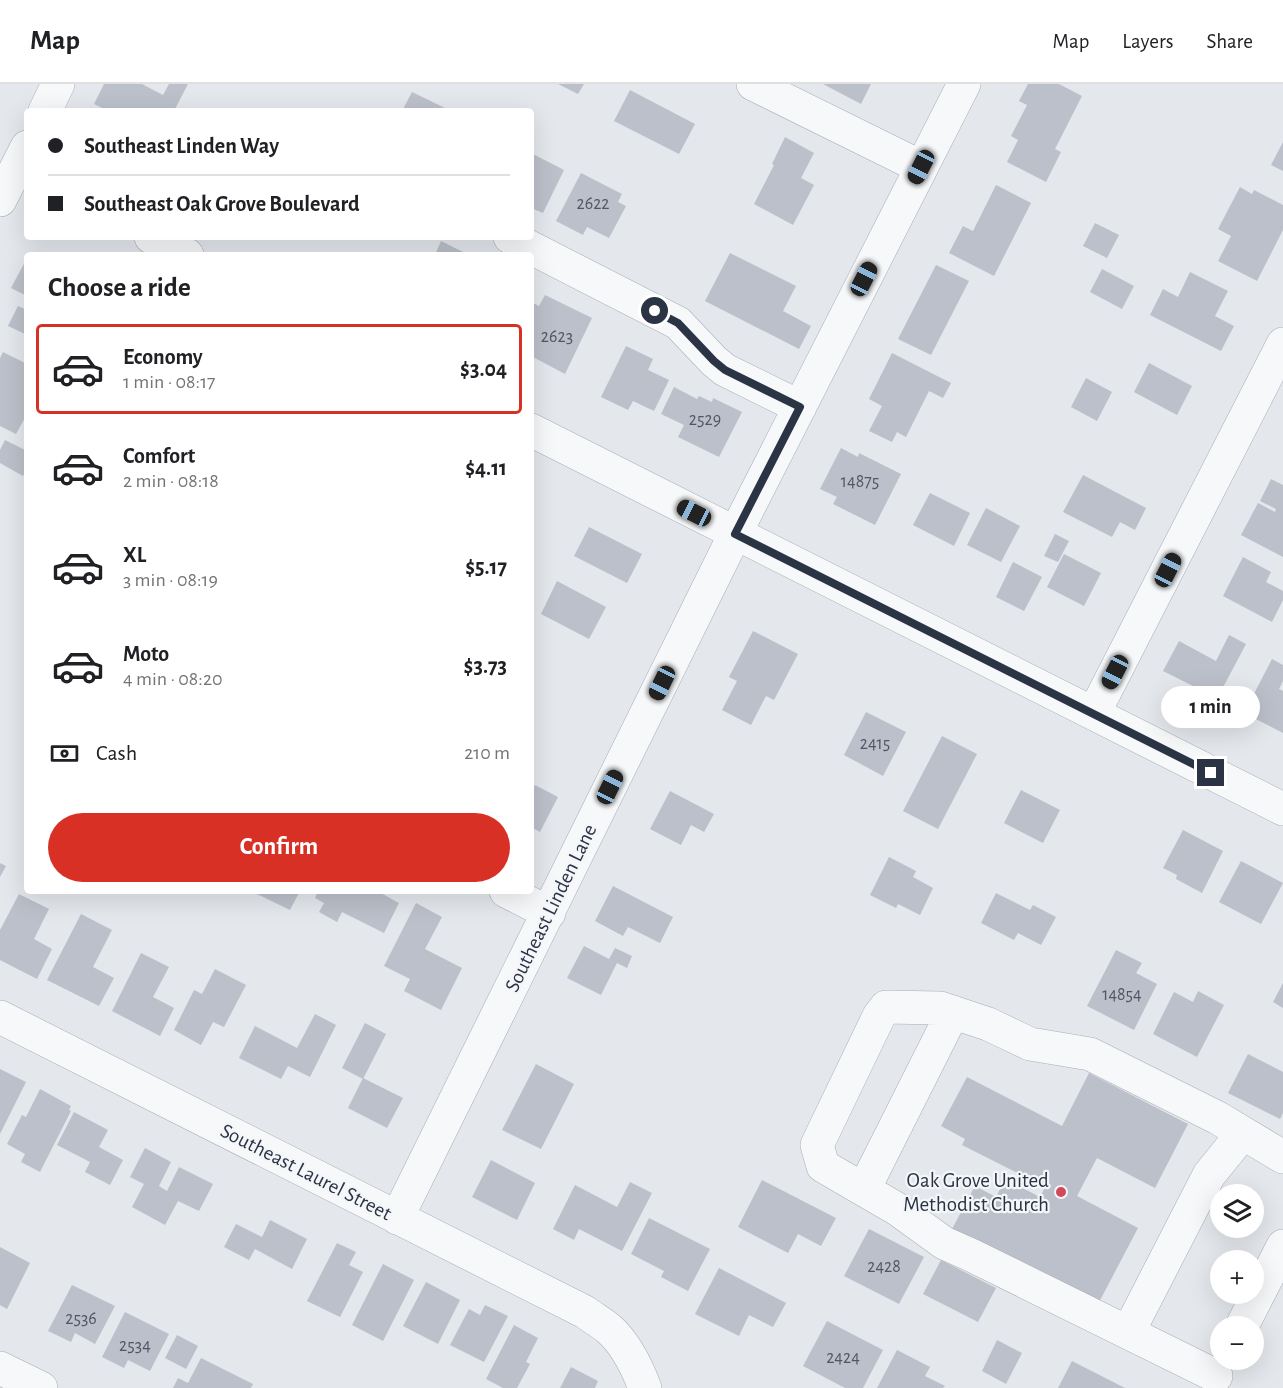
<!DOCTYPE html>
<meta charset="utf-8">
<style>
body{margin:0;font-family:"Alegreya Sans",sans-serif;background:#f6f6f6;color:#202124;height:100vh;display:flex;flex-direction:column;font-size:22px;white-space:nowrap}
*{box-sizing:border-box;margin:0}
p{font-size:20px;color:#757577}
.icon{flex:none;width:33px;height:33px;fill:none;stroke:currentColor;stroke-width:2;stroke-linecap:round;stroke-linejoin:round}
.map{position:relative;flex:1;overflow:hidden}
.side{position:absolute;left:24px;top:168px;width:510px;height:642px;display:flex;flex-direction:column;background:#fff;border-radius:6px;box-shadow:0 6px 24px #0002}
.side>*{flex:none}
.top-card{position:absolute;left:24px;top:24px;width:510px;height:132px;border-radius:6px;box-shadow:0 6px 24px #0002;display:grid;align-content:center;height:132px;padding:0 24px;background:#fff}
.fabs{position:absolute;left:1210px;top:1100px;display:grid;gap:12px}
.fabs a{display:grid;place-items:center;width:54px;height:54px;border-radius:50%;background:#fff;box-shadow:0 6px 24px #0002;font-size:30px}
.end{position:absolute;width:27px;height:27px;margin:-14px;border:8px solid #2b3445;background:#fff;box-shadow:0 0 0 3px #fff}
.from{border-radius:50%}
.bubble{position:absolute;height:42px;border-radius:21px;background:#fff;box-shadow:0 6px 24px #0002;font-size:20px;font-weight:700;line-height:42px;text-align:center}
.car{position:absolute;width:18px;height:36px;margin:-18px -9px;border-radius:8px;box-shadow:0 0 4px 2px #0007;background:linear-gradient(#222 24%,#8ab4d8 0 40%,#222 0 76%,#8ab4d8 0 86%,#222 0)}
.top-card b{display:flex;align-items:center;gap:21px;height:57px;font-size:22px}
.top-card b+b{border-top:2px solid #e0e0e0}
.top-card i{width:15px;height:15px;background:#202124}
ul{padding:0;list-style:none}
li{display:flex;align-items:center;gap:18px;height:90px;margin:0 12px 9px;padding:0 12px;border:3px solid transparent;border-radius:6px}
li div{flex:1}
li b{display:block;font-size:22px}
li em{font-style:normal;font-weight:700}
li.on{border-color:#d93025}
li>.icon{width:54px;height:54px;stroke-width:1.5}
h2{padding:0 24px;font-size:27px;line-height:72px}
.pay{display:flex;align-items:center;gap:15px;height:66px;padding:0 24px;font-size:22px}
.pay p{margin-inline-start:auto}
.button{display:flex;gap:12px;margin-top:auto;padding:12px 24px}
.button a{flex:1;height:69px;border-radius:36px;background:#d93025;color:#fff;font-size:24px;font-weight:700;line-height:69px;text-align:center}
header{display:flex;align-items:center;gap:36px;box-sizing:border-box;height:84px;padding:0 30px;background:#fff;border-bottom:2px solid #e0e0e0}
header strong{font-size:28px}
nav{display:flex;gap:33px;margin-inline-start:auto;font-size:21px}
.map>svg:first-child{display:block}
.building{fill:#bbc0ca}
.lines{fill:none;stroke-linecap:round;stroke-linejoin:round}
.minor-casing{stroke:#a9aeb7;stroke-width:34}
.minor{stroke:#f7f8fa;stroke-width:33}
.route{stroke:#2b3445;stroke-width:8}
.poi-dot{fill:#d1495b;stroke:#f4f6f9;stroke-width:2}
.labels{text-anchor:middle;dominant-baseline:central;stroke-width:4.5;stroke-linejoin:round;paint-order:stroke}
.number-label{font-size:18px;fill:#4f5766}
.street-label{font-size:21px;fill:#2b3445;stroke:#f4f6f9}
.poi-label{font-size:21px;fill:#2b3445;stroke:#f4f6f9;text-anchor:end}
</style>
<header>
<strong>Map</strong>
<nav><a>Map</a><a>Layers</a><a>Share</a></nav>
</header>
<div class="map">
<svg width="1283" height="1304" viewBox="0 0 1283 1304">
<rect width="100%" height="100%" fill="#e4e7ec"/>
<path class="building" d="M104,0H142L163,11L169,0H188L174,27H108L94,20Z
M558,0H584L578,10Z
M823,0H871L861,20Z
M1028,0H1059L1082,12L1055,65L1061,68L1046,98L1007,78L1018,56L1011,52L1027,21L1019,17Z
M630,6L695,40L679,70L614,37Z
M412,8L445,24L443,27H402Z
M785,53L814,69L801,94L814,101L793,141L754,120L774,81L772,80Z
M1283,58V87L1271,81Z
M531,69L564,86L543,129L531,124Z
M581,89L622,110L618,118L626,122L609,154L587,143L583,151L556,137Z
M996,101L1031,119L994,192L949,169L963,142L973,147Z
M1240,103L1252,110L1254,106L1283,121V146L1257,197L1218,177L1231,152L1218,145Z
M1095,139L1119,151L1107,174L1083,162Z
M441,157L469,171H435Z
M730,169L796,202L783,227L811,242L799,265L705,217Z
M27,174V212L11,204Z
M936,181L969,197L931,271L898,255Z
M1102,185L1134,202L1122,225L1090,208Z
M1190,188L1228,207L1215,232L1234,242L1221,267L1150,231L1163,205L1178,213Z
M545,211L592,234L565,290L531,272V218L539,222Z
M18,222L27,226V251L8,242Z
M626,262L653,275L648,286L669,296L654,327L633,317L628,326L601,313Z
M3,268L27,280V330L16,350L0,342V274Z
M892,269L951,299L943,314L929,307L906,353L897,348L892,358L869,347L882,322L869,315Z
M1149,279L1192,302L1177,331L1134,308Z
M1086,294L1112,308L1097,337L1071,323Z
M674,303L697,315L699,312L712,318L713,314L742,328L719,373L678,353L684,341L661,330Z
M5,356L27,367V385L23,392L0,379V366Z
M841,364L858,373L859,369L901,390L875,441L833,420L837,413L820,405Z
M1083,391L1146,424L1135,446L1120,438L1112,453L1063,428Z
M1271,395L1283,401V473L1241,451L1258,419L1275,428L1276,425L1260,417Z
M930,409L970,429L954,462L913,441Z
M986,424L1020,442L1001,478L967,461Z
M589,443L642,470L627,499L574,472Z
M1055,450L1069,457L1058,478L1044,472Z
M1064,470L1101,489L1084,522L1047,503Z
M1243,473L1271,488L1266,498L1283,507V516L1272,538L1223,512Z
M1013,478L1042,493L1024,527L996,513Z
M557,497L606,523L589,555L541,530Z
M753,547L798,570L774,616L766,612L751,641L722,626L737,597L729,593Z
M1229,551L1246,560L1211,626L1195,618L1201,606L1163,587L1179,557L1216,577Z
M1272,575L1283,581V597L1279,605L1283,607V649L1244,629Z
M866,628L906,648L883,692L844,671Z
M942,652L977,670L938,745L903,727Z
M535,701L558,713L540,748L531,743V708Z
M1021,706L1060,726L1043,759L1004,739Z
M670,707L714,730L704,748L691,741L681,761L650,745Z
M1183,746L1223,767L1202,809L1176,795L1177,791L1163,784Z
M889,773L916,787L913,793L933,804L920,831L898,820L896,824L870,811Z
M1241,777L1283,799L1261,840L1219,818Z
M0,779L6,782L0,793Z
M613,802L673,833L660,859L628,843L623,852L595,837Z
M259,807H300L290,826L257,810Z
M318,807H377L399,819L384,849L342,828L337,838L319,828L324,819L315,814Z
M996,809L1030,826L1033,821L1056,833L1041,861L1018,849L1014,856L981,839Z
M19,810L49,825L34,855L52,865L37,895L0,876V846Z
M416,819L442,833L425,865L462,884L441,926L404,907L410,895L384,882Z
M81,830L112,846L93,883L114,894L99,922L47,896Z
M584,862L609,875L615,864L632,872L627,884L617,879L601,911L567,894Z
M1116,866L1142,879L1136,889L1157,900L1134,946L1087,922Z
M141,869L169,883L153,913L174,924L160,952L112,927Z
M215,885L246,901L224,943L213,938L201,961L174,946L194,906L202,910Z
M1283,899V924L1273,918Z
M1198,907L1224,921L1197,973L1153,950L1174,908L1193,918Z
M315,930L336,941L310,993L288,982L281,995L239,974L255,942L297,964Z
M365,939L386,950L363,995L342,984Z
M1248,970L1283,988V1029L1280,1035L1228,1009Z
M536,980L574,1000L541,1065L502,1046Z
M0,985L26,998L0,1050Z
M1089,989L1188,1040L1155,1104L1097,1074L1077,1112L1138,1144L1096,1224L952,1145L975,1102L996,1113L1005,1095L1040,1113L1045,1103L962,1061L965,1055L941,1042L967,993L1062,1042Z
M363,994L403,1014L387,1044L348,1024Z
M40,1005L71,1022L69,1026L71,1027L40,1088L21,1078L25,1070L7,1060L22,1031L26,1033Z
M74,1028L108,1046L99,1063L123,1076L110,1101L85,1088L90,1078L57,1061Z
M145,1064L171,1078L159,1102L167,1107L179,1083L213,1100L199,1127L178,1117L165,1141L132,1123L144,1100L130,1093Z
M491,1076L535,1099L517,1136L472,1113Z
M762,1096L836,1134L821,1162L798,1150L788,1169L738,1143Z
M630,1098L652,1109L622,1167L579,1145L574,1156L553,1145L575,1101L617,1123Z
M649,1134L710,1165L688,1207L661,1193L664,1187L631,1170Z
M270,1136L307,1155L292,1185L255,1165L249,1176L224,1163L236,1140L262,1153Z
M869,1145L924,1173L899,1220L844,1192Z
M337,1159L356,1168L349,1181L363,1188L340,1233L307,1217Z
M0,1163L30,1179L7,1225L0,1221Z
M941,1176L996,1204L978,1238L923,1210Z
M383,1180L414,1196L383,1257L352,1241Z
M719,1184L786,1219L773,1243L749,1231L739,1252L695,1230Z
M426,1198L460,1216L438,1260L403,1242Z
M72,1201L115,1222L95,1260L75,1249L71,1258L48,1247Z
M485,1221L508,1232L484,1278L450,1261L469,1225L480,1231Z
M125,1228L169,1250L150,1287L128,1276L124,1284L102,1273Z
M827,1237L883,1266L863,1304H845L803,1282Z
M514,1241L538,1254L526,1278L530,1280L517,1304H503L486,1295Z
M177,1251L198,1262L186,1285L165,1274Z
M997,1256L1022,1269L1006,1300L982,1287Z
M897,1266L930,1283L925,1292L945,1302L943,1304H877Z
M201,1274L253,1300L251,1304H173L178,1294L188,1299Z
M1072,1277L1125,1304H1058Z
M571,1283L598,1297L595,1304H560Z"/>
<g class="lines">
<g class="minor-casing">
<path id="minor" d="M753,0L921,83
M45,27L58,0
M0,116L27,63
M151,153L187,171
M510,153L678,239L714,277L725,286L800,323
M531,346L1283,725
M1094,629L1283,260
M506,807L549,829
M0,933L585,1228C593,1234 602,1239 609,1245C626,1260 637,1283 645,1304
M864,1105L953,928
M397,1134L735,450L964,0
M1242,1242L1283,1162
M1135,1252L1134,1237L1209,1091L1243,1049
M0,1284L41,1304
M1216,1292L971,1171L944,1159L897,1125L823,1082L817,1061L879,932L886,923L940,924L988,940L1030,960L1090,970L1218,1034L1283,1073"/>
</g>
<use href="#minor" class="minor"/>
</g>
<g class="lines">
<path class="route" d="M655,227L678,239L714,277L725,286L800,323L735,450L1211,689"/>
</g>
<circle class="poi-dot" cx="1061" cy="1108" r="6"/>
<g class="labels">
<g class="number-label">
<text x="593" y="120">2622</text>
<text x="557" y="253">2623</text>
<text x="705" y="336">2529</text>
<text x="860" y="398">14875</text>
<text x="875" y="660">2415</text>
<text x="1122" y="911">14854</text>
<text x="884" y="1183">2428</text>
<text x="81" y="1235">2536</text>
<text x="135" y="1262">2534</text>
<text x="843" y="1274">2424</text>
</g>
<g class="street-label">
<text transform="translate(551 824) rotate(-64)">Southeast Linden Lane</text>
<text transform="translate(306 1088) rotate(27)">Southeast Laurel Street</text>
</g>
<g class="poi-label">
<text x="1049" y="1096">Oak Grove United<tspan x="1049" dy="24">Methodist Church</tspan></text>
</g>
</g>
</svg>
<div class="fabs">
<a><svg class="icon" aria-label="layers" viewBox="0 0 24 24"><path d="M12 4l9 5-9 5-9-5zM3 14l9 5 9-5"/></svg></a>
<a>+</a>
<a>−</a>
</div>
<i class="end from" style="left:655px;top:227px"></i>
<i class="end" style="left:1211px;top:689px"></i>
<div class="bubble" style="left:1161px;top:602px;width:99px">1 min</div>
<i class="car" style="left:921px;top:83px;rotate:207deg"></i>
<i class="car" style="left:864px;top:195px;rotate:27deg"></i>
<i class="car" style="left:694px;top:429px;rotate:297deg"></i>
<i class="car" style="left:1168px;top:486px;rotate:27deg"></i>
<i class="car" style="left:1115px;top:588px;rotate:207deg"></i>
<i class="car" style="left:662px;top:599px;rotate:206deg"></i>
<i class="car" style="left:610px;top:703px;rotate:26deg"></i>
<div class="top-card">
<b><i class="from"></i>Southeast Linden Way</b>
<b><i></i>Southeast Oak Grove Boulevard</b>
</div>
<section class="side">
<h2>Choose a ride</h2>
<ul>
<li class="on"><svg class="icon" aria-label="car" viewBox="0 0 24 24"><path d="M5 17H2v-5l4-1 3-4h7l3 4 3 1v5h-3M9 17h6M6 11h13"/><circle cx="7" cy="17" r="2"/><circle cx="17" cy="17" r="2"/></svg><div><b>Economy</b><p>1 min · 08:17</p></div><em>$3.04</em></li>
<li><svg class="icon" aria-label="car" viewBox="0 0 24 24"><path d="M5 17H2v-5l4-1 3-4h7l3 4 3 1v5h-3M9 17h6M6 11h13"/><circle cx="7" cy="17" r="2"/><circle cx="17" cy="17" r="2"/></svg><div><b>Comfort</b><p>2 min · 08:18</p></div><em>$4.11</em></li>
<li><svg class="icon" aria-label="car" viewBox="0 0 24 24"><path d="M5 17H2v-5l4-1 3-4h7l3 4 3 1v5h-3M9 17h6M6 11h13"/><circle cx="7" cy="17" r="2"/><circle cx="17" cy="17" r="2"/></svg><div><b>XL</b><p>3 min · 08:19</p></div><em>$5.17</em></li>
<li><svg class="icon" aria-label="car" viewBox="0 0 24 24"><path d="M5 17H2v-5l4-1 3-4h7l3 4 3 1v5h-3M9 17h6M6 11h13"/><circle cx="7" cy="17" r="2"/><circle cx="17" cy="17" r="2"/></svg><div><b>Moto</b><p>4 min · 08:20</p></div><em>$3.73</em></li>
</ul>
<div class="pay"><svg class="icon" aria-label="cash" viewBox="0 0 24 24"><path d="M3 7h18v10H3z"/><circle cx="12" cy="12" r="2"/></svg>Cash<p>210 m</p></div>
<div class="button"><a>Confirm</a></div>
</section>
</div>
